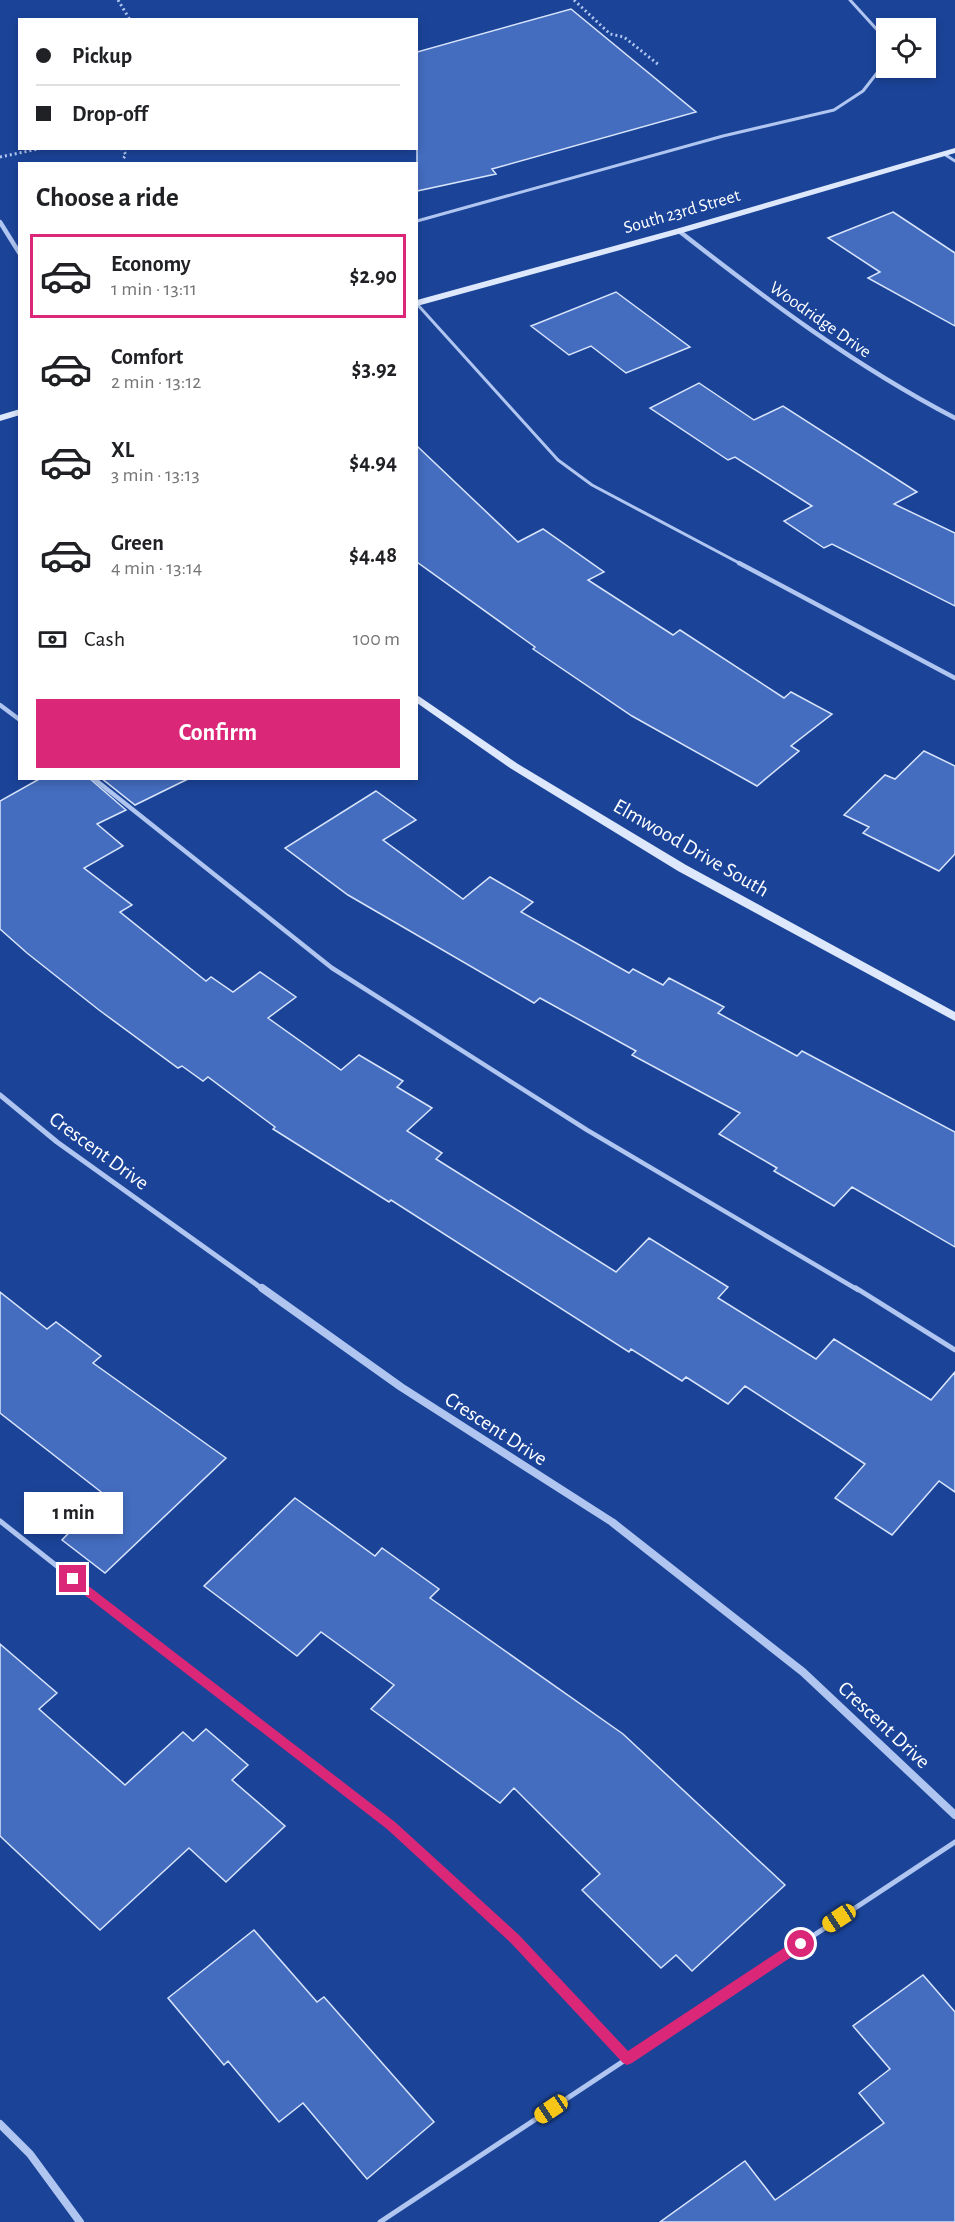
<!DOCTYPE html>
<meta charset="utf-8">
<style>
body{margin:0;font-family:"Alegreya Sans",sans-serif;background:#f2f2f2;color:#202124;height:100vh;display:flex;flex-direction:column;font-size:22px;white-space:nowrap}
*{box-sizing:border-box;margin:0}
p{font-size:20px;color:#757577}
.icon{flex:none;width:33px;height:33px;fill:none;stroke:currentColor;stroke-width:2;stroke-linecap:round;stroke-linejoin:round}
.map{position:relative;flex:1;overflow:hidden}
.drawer{position:absolute;left:18px;top:162px;width:400px;height:618px;display:flex;flex-direction:column;background:#fff;border-radius:0px;box-shadow:0 3px 9px #0003}
.drawer>*{flex:none}
.hud{position:absolute;left:18px;top:18px;width:400px;height:132px;border-radius:0px;box-shadow:0 3px 9px #0003;display:grid;align-content:center;height:132px;padding:0 18px;background:#fff}
.fabs{position:absolute;left:876px;top:18px;display:grid;gap:12px}
.fabs a{display:grid;place-items:center;width:60px;height:60px;border-radius:0px;background:#fff;box-shadow:0 3px 9px #0003;font-size:30px}
.end{position:absolute;width:27px;height:27px;margin:-14px;border:8px solid #db2777;background:#fff;box-shadow:0 0 0 3px #fff}
.from{border-radius:50%}
.bubble{position:absolute;height:42px;border-radius:0px;background:#fff;box-shadow:0 3px 9px #0003;font-size:20px;font-weight:700;line-height:42px;text-align:center}
.car{position:absolute;width:18px;height:36px;margin:-18px -9px;border-radius:8px;box-shadow:0 0 4px 2px #0007;background:linear-gradient(#f5c518 24%,#345 0 40%,#f5c518 0 76%,#345 0 86%,#f5c518 0)}
.hud b{display:flex;align-items:center;gap:21px;height:57px;font-size:22px}
.hud b+b{border-top:2px solid #e0e0e0}
.hud i{width:15px;height:15px;background:#202124}
ul{padding:0;list-style:none}
li{display:flex;align-items:center;gap:18px;height:84px;margin:0 12px 9px;padding:0 6px;border:3px solid transparent;border-radius:0px}
li div{flex:1}
li b{display:block;font-size:22px}
li em{font-style:normal;font-weight:700}
li.on{border-color:#db2777}
li>.icon{width:54px;height:54px;stroke-width:1.5}
h2{padding:0 18px;font-size:27px;line-height:72px}
.pay{display:flex;align-items:center;gap:15px;height:66px;padding:0 18px;font-size:22px}
.pay p{margin-inline-start:auto}
.action{display:flex;gap:12px;margin-top:auto;padding:12px 18px}
.action a{flex:1;height:69px;border-radius:0px;background:#db2777;color:#fff;font-size:24px;font-weight:700;line-height:69px;text-align:center}
.map>svg:first-child{display:block}
.building{fill:#446dc0;stroke:#d8e4fb;stroke-width:1.5}
.lines{fill:none;stroke-linecap:round;stroke-linejoin:round}
.path{stroke:#b0c6f1;stroke-width:3;stroke-dasharray:2 3;stroke-linecap:butt}
.lane-far2{stroke:#b0c6f1;stroke-width:3}
.lane-far1{stroke:#b0c6f1;stroke-width:4.5}
.lane{stroke:#b0c6f1;stroke-width:5}
.street-far2{stroke:#b0c6f1;stroke-width:4.5}
.street-far1{stroke:#b0c6f1;stroke-width:5}
.street{stroke:#b0c6f1;stroke-width:8}
.secondary{fill:#dee8fc;fill-rule:evenodd}
.route{fill:#db2777}
.labels{text-anchor:middle;dominant-baseline:central;stroke-width:4.5;stroke-linejoin:round;paint-order:stroke}
.far-street-label{font-size:18px;fill:#fff;stroke:#1b4499}
.street-label{font-size:21px;fill:#fff;stroke:#1b4499}
</style>
<div class="map">
<svg width="955" height="2222" viewBox="0 0 955 2222">
<rect width="100%" height="100%" fill="#1b4499"/>
<path class="building" d="M571,9L696,112L492,169L496,174L417,191V52Z
M893,212L955,253V326L868,278L880,272L828,238Z
M616,292L690,347L626,373L591,346L569,355L531,326Z
M699,383L754,420L783,406L917,492L894,504L955,533V606L832,544L824,548L784,521L812,506L735,457L728,460L650,408Z
M417,446L518,542L543,529L604,572L588,580L673,635L680,630L784,698L791,692L832,714L791,746L799,751L757,786L632,716L533,649L535,647L417,562Z
M924,751L955,766V854L939,871L863,833L869,827L844,815L885,775L895,779Z
M41,778H89L126,810L97,824L123,846L84,868L132,905L120,912L206,981L211,977L233,992L260,972L296,997L268,1018L341,1070L359,1055L403,1081L397,1087L432,1108L407,1131L442,1153L436,1159L616,1272L649,1238L728,1287L718,1298L816,1359L834,1339L931,1400L955,1372V1492L939,1481L892,1535L835,1498L865,1464L745,1386L728,1404L686,1377L682,1381L631,1349L629,1352L391,1200L389,1202L273,1129L275,1127L208,1077L203,1081L182,1066L178,1068L99,1010L27,953L0,929V801Z
M101,778H190L135,805Z
M376,791L416,820L383,840L463,899L490,877L533,902L521,912L629,973L633,969L663,985L669,978L724,1007L718,1013L797,1056L802,1051L955,1132V1247L852,1187L834,1206L774,1171L777,1168L719,1134L740,1113L632,1055L636,1051L540,998L534,1003L348,895L285,848Z
M0,1292L47,1329L56,1322L101,1356L93,1363L226,1458L105,1573L62,1540L105,1495L0,1413Z
M295,1498L375,1556L382,1548L439,1589L430,1598L623,1734L785,1885L692,1971L676,1955L661,1968L582,1890L600,1874L514,1788L500,1803L371,1709L394,1685L321,1632L297,1656L204,1586Z
M0,1644L57,1693L39,1709L125,1785L183,1732L193,1741L206,1729L248,1765L232,1780L285,1826L226,1882L189,1848L100,1930L0,1836Z
M254,1930L317,2002L324,1997L434,2122L367,2179L303,2103L279,2122L228,2061L224,2065L168,1998Z
M923,1975L955,2012V2222H660L745,2161L775,2200L884,2123L859,2093L890,2069L853,2026Z"/>
<g class="lines">
<path class="path" d="M118,0L130,20
M574,0L610,34L624,37L659,65
M122,148L126,155L122,160
M0,157L43,148"/>
<path class="lane-far2" d="M944,154L955,161
M417,221L723,136L834,110L863,91L884,64L880,33L850,0
M417,304L558,460L592,485L741,564"/>
<path class="lane-far1" d="M739,563L955,678
M0,705L20,720
M93,778L332,968L587,1130L858,1290"/>
<path class="lane" d="M856,1288L955,1350
M0,1521L201,1680L391,1825L515,1939L627,2059
M380,2222L955,1842"/>
<path class="street-far2" d="M0,222L20,254
M679,231C767,300 855,366 955,418"/>
<path class="street-far1" d="M0,1095L57,1142L264,1290"/>
<path class="street" d="M262,1288L401,1387L612,1522L803,1672L955,1815
M0,2124L30,2154L80,2222"/>
<path class="secondary" d="M955,148V153L682,233L417,306V300L676,229Z
M20,409V415L0,421V415Z
M417,695L518,764L686,865L955,1012V1021L678,871L510,768L417,703Z"/>
</g>
<path class="route" d="M73,1574L395,1822L519,1935L628,2051L796,1940H805L807,1944L805,1948L632,2063L627,2065L623,2063L511,1943L387,1829L69,1583L68,1579Z"/>
<g class="labels">
<g class="far-street-label">
<text transform="translate(682 212) rotate(-16)">South 23rd Street</text>
<text transform="translate(820 320) rotate(35)">Woodridge Drive</text>
</g>
<g class="street-label">
<text transform="translate(691 848) rotate(30)">Elmwood Drive South</text>
<text transform="translate(99 1151) rotate(36)">Crescent Drive</text>
<text transform="translate(496 1429) rotate(33)">Crescent Drive</text>
<text transform="translate(884 1725) rotate(43)">Crescent Drive</text>
</g>
</g>
</svg>
<div class="fabs">
<a><svg class="icon" aria-label="locate" viewBox="0 0 24 24"><circle cx="12" cy="12" r="6"/><path d="M12 2v4M12 18v4M2 12h4M18 12h4"/></svg></a>
</div>
<i class="end from" style="left:801px;top:1944px"></i>
<i class="end" style="left:73px;top:1579px"></i>
<div class="bubble" style="left:24px;top:1492px;width:99px">1 min</div>
<i class="car" style="left:839px;top:1918px;rotate:237deg"></i>
<i class="car" style="left:551px;top:2109px;rotate:236deg"></i>
<div class="hud">
<b><i class="from"></i>Pickup</b>
<b><i></i>Drop-off</b>
</div>
<section class="drawer">
<h2>Choose a ride</h2>
<ul>
<li class="on"><svg class="icon" aria-label="car" viewBox="0 0 24 24"><path d="M5 17H2v-5l4-1 3-4h7l3 4 3 1v5h-3M9 17h6M6 11h13"/><circle cx="7" cy="17" r="2"/><circle cx="17" cy="17" r="2"/></svg><div><b>Economy</b><p>1 min · 13:11</p></div><em>$2.90</em></li>
<li><svg class="icon" aria-label="car" viewBox="0 0 24 24"><path d="M5 17H2v-5l4-1 3-4h7l3 4 3 1v5h-3M9 17h6M6 11h13"/><circle cx="7" cy="17" r="2"/><circle cx="17" cy="17" r="2"/></svg><div><b>Comfort</b><p>2 min · 13:12</p></div><em>$3.92</em></li>
<li><svg class="icon" aria-label="car" viewBox="0 0 24 24"><path d="M5 17H2v-5l4-1 3-4h7l3 4 3 1v5h-3M9 17h6M6 11h13"/><circle cx="7" cy="17" r="2"/><circle cx="17" cy="17" r="2"/></svg><div><b>XL</b><p>3 min · 13:13</p></div><em>$4.94</em></li>
<li><svg class="icon" aria-label="car" viewBox="0 0 24 24"><path d="M5 17H2v-5l4-1 3-4h7l3 4 3 1v5h-3M9 17h6M6 11h13"/><circle cx="7" cy="17" r="2"/><circle cx="17" cy="17" r="2"/></svg><div><b>Green</b><p>4 min · 13:14</p></div><em>$4.48</em></li>
</ul>
<div class="pay"><svg class="icon" aria-label="cash" viewBox="0 0 24 24"><path d="M3 7h18v10H3z"/><circle cx="12" cy="12" r="2"/></svg>Cash<p>100 m</p></div>
<div class="action"><a>Confirm</a></div>
</section>
</div>
